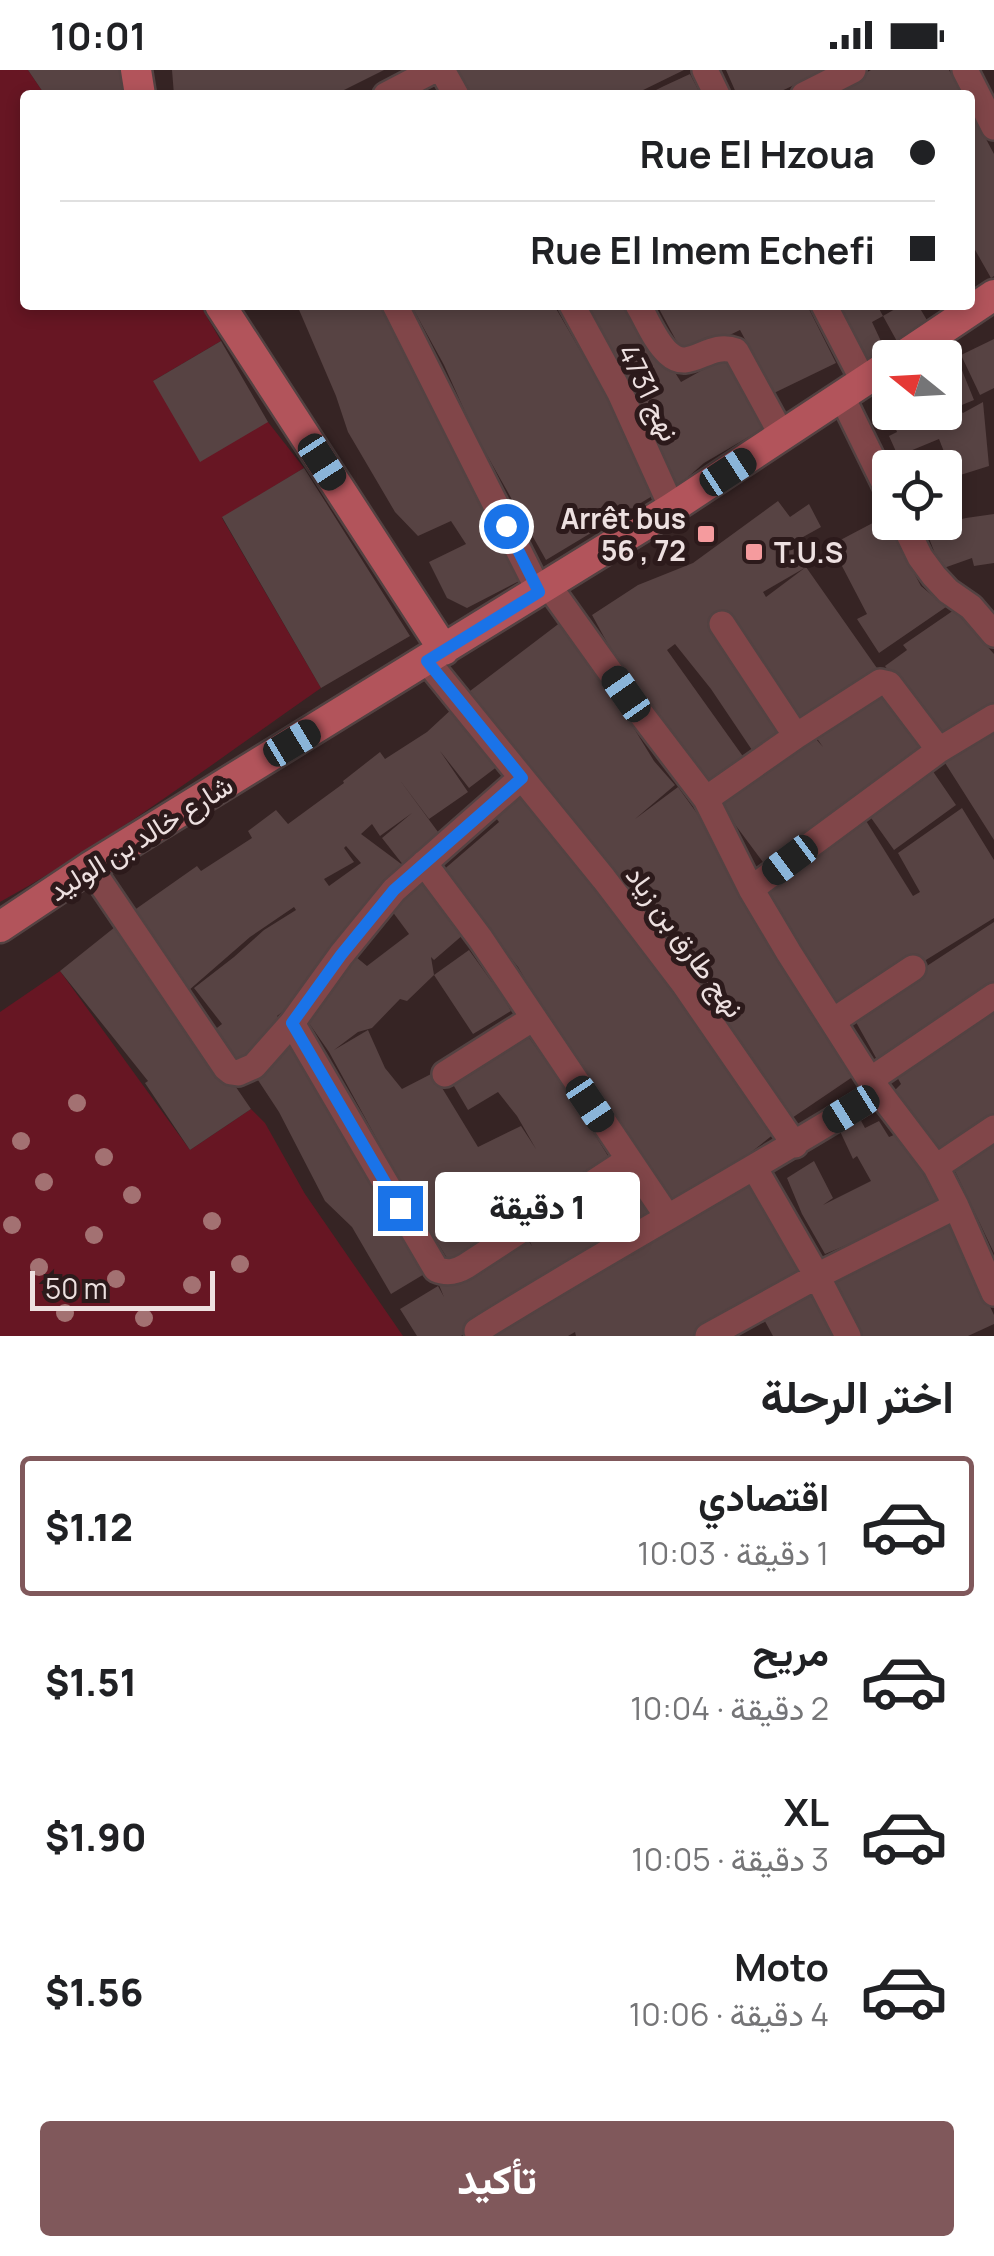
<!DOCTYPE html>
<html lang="ar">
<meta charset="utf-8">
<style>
body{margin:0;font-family:Manrope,Vazirmatn,sans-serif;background:#f6f6f6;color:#202124;direction:rtl;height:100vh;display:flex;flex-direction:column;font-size:38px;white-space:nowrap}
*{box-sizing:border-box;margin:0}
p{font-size:32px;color:#757577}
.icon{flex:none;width:55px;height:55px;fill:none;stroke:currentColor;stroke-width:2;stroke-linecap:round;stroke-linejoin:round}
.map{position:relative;height:1266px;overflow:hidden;direction:ltr}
.drawer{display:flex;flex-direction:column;background:#fff;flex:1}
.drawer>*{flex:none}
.banner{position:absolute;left:20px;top:20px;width:955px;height:220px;border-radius:10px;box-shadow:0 5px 15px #0003;direction:rtl;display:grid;align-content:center;height:220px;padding:0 40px;background:#fff}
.needle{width:65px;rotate:288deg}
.buttons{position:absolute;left:872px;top:270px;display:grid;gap:20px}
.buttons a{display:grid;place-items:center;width:90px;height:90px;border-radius:10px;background:#fff;box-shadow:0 5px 15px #0003;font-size:50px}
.scale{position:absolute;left:30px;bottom:25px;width:185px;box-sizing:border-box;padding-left:10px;border:5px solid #ede0e0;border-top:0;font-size:28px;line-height:35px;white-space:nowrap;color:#ede0e0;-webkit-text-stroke:8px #2c1a1b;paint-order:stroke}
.end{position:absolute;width:45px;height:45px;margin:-22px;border:12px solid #1a73e8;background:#fff;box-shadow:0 0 0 5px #fff}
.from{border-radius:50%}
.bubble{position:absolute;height:70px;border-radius:10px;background:#fff;box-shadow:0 5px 15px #0003;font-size:32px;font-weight:800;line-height:70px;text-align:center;direction:rtl}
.car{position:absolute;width:30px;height:60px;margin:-30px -15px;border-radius:12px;box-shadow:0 0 8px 2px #0007;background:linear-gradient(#222 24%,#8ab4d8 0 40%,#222 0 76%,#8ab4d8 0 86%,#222 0)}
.banner b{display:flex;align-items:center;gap:35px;height:95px;font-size:38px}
.banner b+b{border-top:2px solid #e0e0e0}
.banner i{width:25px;height:25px;background:#202124}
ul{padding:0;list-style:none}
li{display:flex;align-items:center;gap:30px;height:140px;margin:0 20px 15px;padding:0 20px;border:5px solid transparent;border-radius:10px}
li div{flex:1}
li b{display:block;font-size:38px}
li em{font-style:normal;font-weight:800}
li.selected{border-color:#80585b}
li>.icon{width:90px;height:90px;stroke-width:1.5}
h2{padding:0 40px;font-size:45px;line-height:120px}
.primary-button{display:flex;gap:20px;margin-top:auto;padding:20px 40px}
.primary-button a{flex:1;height:115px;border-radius:10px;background:#80585b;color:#fff;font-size:40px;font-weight:800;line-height:115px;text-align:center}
.status{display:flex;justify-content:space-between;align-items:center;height:70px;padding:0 50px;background:#fff;direction:ltr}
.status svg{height:28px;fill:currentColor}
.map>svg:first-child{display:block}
.green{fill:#671623}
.building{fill:#574343;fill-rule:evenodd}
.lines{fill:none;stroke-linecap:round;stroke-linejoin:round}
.street-casing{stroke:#534242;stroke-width:30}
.secondary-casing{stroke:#534242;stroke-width:35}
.street{stroke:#814649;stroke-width:25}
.secondary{stroke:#b2545b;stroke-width:30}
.tree{fill:#a37172}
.route{stroke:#1a73e8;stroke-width:12}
.poi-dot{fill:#f59b9e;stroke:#2c1a1b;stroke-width:4}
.labels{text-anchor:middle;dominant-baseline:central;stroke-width:10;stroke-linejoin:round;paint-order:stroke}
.street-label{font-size:28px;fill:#ede0e0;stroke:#2c1a1b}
.poi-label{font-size:28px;font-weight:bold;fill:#ede0e0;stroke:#2c1a1b;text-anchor:end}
</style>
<div class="status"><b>10:01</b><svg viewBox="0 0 49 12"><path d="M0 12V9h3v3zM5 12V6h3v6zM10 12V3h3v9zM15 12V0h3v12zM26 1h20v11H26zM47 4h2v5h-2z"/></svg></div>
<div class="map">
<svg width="994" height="1266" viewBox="0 0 994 1266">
<rect width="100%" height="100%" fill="#362424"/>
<path class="green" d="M0,0H28L45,25H25V235H200L221,271L153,311L268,352L304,398L222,448L321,618C216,691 112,770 0,832Z
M60,901L190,1080L251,1039L265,1053L305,1124L403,1266H0V942Z"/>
<path class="building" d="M28,0H124L127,25H45Z
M172,0H384L334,25H174Z
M452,0H684L633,25H466Z
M726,0H826L773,25H737Z
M871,0H949L963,25H823Z
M690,4L701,25H646L664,16Z
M970,39L994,84V206L991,208L970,171V160L972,159L970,155Z
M297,235H386L523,509L467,538L447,528L429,492L466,474L451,451L418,466L395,442L348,362L336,326Z
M411,235H554L616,342L654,425L546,490L475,364L444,295Z
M582,235H632L681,312L731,284L769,355L704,393L671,422Z
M657,235H807L836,293L774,323L740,260L685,287Z
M839,235H877L883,246L895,239L893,235H918L931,257L899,275L883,246L872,252L886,282L866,291Z
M994,269V318L980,325L961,285Z
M221,271L268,352L200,392L153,311Z
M959,293L974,330L957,337L963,343L983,332L989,396L954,407L939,369L898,386L889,366L897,362L889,342H945V299Z
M304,398L410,566L321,618L222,447Z
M778,431L790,447L809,434L821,457L794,472L808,496L763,522L766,527L806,497L879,601L754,683L711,619L675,574L667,580L747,692L710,719L627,609L592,545L638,515L693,493Z
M994,444V493L974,496L972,488L941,499L925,458L966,448Z
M884,447L921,516L946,537L879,583L857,549L867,544L831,475Z
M954,540L994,584V640L937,670L885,596L907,580L903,575Z
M561,552L611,621L654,691L675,715L635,749L678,717L717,771L741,820L738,823L857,1004L789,1050L646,835L596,781L520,690L470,621Z
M882,613L932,676L768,799L716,729L809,661L823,677L811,660Z
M454,637L498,696L469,718L440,681L468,722L429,749L399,709L441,766L305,925L277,946L285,955L236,992L213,961L222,954L194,918L234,887L264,860L296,840L294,837L250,867L188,921L133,841L197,796L201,801L252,768L248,761L276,740L288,754L344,713L343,711L380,682L385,689L427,662ZM412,743L382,768L404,796L361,764L372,754L380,766ZM346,776L361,793L329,816L324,809L354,792L344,778Z
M994,656V770L940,685Z
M932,700L956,735L894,780L869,745Z
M517,725L579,794L779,1060L745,1087L672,1136L551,954L518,897L441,802L499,752L493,744Z
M962,738L994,790V848L921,893L916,886L835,941L758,821L863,746L913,826L920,822L898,783Z
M421,806L464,864L434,890L431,887L434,905L407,931L400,929L372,958L358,962L334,980L368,960L385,998L402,1019L433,1003L478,1077L521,1056L536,1079L517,1046L498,1022L468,1040L451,1011L525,962L565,1017L610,1089L449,1191L408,1126L329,982L304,946L356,887L367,896L409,864L386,833Z
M994,852V919L880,995L852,945Z
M115,857L205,972L251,1039L190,1080L145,1013L148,1011L60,901Z
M469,880L492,912L494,911L511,941L473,964L434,905Z
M994,931V1045L941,1083L894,1021L901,1014L893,1000Z
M291,968L431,1200L391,1224L352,1157L325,1131L279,1042L254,1004Z
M859,1047L865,1058L879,1051L889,1067L901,1062L938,1132L895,1155L825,1184L802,1144L787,1108L814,1091L833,1128L823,1135L871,1111L857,1086L853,1089L838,1057Z
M994,1075V1183L952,1095Z
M627,1102L651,1145L461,1266H417L400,1239L438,1216L444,1227L439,1215L478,1195L525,1166L532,1176L527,1166L574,1135L589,1158L576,1133Z
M745,1108L802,1205L693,1266H576L575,1262L568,1266H483Z
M951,1153L994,1245V1254L968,1266H861L835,1211L867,1196L889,1181Z
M806,1217L833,1266H773L761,1244Z"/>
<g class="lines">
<g class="street-casing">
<path id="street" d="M442,0L456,25
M705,0L717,25
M965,0L994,57
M386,25L434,0
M804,25L853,0
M395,235L539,521
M572,235L620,323L672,438
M638,235C647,250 655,271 668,283C690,304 708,270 736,281L783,367
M824,235L864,312
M842,327L890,425
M903,452L920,487L934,506L948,521L971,537L994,564
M548,515L626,624L706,729L796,666L880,612L889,614L939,680
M722,554L796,666
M427,591L604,809L684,914L795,1075
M706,729L751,819L789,883L870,1010L936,1097L956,1136L994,1223
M424,793L480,868L667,1146
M90,797L226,998L231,1002L238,1003L254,996L292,953L341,885L394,820L521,708
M751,819L939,680L994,647
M833,951L913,898
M292,953L436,1199C447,1204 456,1202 466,1196L628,1090
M445,1004L532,949
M870,1010L994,926
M754,1097L817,1206L848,1266
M936,1097L994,1058
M477,1261C610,1178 747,1104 879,1022
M708,1266L817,1206L956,1136"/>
</g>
<g class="secondary-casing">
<path id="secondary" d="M136,0L140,25
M220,235L444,580
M900,288L994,225
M0,857L90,797L672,438L890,294"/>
</g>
<use href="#street" class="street"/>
<use href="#secondary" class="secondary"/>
</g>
<g class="tree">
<circle cx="77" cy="1033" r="9"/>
<circle cx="21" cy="1071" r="9"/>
<circle cx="104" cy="1087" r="9"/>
<circle cx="44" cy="1112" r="9"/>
<circle cx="132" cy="1125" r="9"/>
<circle cx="212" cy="1151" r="9"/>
<circle cx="12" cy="1155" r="9"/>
<circle cx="94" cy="1165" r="9"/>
<circle cx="240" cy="1194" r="9"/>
<circle cx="39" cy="1197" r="9"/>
<circle cx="116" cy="1209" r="9"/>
<circle cx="192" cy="1215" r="9"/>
<circle cx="65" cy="1243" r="9"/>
<circle cx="144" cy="1248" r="9"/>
</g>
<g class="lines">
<path class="route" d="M400,1138L292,953L341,885L394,820L522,708L427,591L539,522L506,456"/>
</g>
<g class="poi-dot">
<rect x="696" y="454" width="20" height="20" rx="5"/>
<rect x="744" y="472" width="20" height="20" rx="5"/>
</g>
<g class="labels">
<g class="street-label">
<text transform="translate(650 322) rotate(64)">نهج 4731</text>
<text transform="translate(140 767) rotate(-32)">شارع خالد بن الوليد</text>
<text transform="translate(686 871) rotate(54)">نهج طارق بن زياد</text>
</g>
<g class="poi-label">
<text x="686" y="448">Arrêt bus<tspan x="686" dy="32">56 , 72</tspan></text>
<text x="774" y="482" text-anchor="start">T.U.S</text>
</g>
</g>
</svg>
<div class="buttons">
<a><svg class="needle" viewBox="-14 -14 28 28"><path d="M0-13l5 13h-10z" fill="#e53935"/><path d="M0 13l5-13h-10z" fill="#757577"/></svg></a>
<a><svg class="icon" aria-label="locate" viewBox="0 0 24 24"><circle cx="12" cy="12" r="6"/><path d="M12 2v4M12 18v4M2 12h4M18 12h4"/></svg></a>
</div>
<div class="scale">50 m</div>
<i class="end from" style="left:506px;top:456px"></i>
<i class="end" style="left:400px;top:1138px"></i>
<div class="bubble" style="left:435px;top:1102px;width:205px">1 دقيقة</div>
<i class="car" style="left:322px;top:392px;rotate:147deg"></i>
<i class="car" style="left:728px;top:402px;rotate:57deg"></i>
<i class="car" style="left:626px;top:624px;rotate:325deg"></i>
<i class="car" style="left:292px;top:673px;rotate:59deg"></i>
<i class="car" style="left:790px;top:790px;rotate:233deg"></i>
<i class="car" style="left:590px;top:1034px;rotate:146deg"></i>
<i class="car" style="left:851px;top:1039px;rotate:238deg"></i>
<div class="banner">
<b><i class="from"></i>Rue El Hzoua</b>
<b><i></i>Rue El Imem Echefi</b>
</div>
</div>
<section class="drawer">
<h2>اختر الرحلة</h2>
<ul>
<li class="selected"><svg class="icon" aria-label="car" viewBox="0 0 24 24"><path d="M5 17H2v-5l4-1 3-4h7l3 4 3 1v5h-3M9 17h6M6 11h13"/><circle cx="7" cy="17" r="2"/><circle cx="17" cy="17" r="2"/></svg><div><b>اقتصادي</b><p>1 دقيقة · 10:03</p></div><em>$1.12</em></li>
<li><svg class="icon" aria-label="car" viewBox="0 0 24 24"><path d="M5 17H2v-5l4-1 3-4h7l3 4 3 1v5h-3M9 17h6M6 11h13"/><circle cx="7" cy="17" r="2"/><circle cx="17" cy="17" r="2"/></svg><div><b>مريح</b><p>2 دقيقة · 10:04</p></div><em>$1.51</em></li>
<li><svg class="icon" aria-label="car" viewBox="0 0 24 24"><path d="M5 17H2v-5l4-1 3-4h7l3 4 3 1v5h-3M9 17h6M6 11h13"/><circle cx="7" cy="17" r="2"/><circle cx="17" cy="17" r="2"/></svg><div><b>XL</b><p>3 دقيقة · 10:05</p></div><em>$1.90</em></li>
<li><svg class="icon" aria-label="car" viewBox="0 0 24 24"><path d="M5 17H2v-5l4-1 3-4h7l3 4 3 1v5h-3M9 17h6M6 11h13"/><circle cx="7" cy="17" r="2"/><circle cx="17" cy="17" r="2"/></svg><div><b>Moto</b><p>4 دقيقة · 10:06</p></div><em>$1.56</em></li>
</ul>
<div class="primary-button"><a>تأكيد</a></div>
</section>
